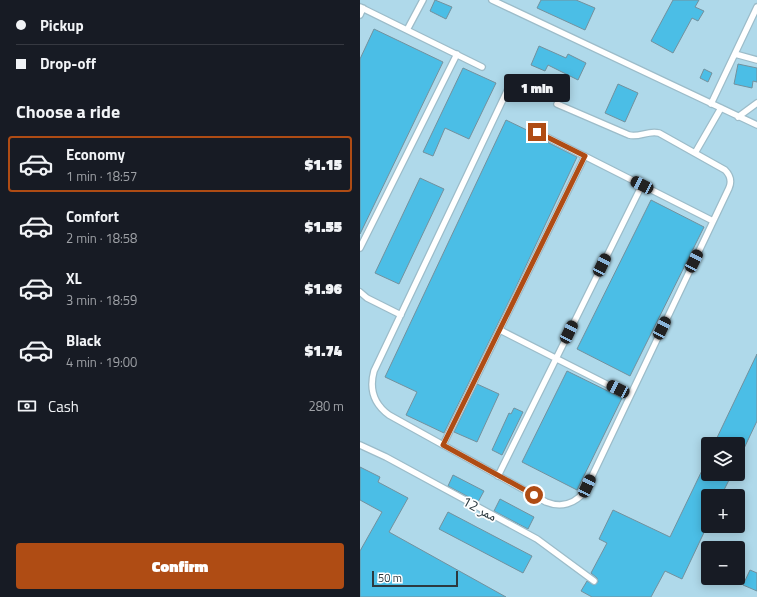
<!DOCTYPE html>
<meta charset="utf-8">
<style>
body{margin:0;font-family:"Titillium Web","Noto Naskh Arabic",sans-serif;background:#242831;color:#f1f3f6;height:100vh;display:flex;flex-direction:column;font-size:15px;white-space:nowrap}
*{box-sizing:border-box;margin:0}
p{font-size:13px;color:#9ea1a6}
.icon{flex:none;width:22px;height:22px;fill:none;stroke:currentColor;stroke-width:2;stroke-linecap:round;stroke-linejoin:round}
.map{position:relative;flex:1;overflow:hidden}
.side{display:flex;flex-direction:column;background:#171b24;width:360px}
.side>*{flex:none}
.hud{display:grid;align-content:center;height:88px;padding:0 16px;background:#171b24}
.controls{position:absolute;left:341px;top:437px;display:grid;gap:8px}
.controls a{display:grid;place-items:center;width:44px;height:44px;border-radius:4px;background:#171b24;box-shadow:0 2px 10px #0003;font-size:20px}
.scale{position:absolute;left:12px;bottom:10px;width:86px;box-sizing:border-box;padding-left:4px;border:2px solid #2c393f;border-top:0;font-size:11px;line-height:14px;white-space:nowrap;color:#2c393f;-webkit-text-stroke:3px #fff;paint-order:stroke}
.end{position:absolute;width:18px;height:18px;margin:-9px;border:5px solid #af4c14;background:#fff;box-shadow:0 0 0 2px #fff}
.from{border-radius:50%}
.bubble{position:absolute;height:28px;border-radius:4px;background:#171b24;box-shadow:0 2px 10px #0003;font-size:13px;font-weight:800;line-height:28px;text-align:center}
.car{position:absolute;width:12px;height:24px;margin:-12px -6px;border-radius:5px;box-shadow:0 0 3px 1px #0007;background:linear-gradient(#222 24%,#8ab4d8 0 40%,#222 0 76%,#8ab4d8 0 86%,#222 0)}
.hud b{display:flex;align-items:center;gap:14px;height:38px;font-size:15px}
.hud b+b{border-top:1px solid #363941}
.hud i{width:10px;height:10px;background:#f1f3f6}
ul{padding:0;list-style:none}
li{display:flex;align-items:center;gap:12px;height:56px;margin:0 8px 6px;padding:0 8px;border:2px solid transparent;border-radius:4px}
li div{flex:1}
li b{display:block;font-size:15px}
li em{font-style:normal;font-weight:800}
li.active{border-color:#af4c14}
li>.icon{width:36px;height:36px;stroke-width:1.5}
h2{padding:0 16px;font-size:18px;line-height:48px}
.pay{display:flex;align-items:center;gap:10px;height:44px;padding:0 16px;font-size:15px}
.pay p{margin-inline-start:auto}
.action{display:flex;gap:8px;margin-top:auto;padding:8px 16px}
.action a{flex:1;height:46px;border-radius:4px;background:#af4c14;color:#fff;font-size:16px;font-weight:800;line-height:46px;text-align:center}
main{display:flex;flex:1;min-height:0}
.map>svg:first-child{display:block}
.built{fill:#afd9ea;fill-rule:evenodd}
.building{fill:#4bbee6;stroke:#72919e}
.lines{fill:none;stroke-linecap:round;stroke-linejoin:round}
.lane-casing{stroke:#9cbcc9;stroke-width:8}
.lane{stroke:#fff;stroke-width:5.5}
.route{stroke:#af4c14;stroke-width:5}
.labels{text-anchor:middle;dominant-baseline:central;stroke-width:3.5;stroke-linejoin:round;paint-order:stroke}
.street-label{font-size:14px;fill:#2c393f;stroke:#fff}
</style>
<main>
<section class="side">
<div class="hud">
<b><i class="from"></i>Pickup</b>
<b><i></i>Drop-off</b>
</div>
<h2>Choose a ride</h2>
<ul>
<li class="active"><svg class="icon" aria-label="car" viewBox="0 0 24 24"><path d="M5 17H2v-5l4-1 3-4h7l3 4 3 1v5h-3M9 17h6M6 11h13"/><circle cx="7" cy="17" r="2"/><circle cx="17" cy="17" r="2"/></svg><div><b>Economy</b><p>1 min · 18:57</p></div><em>$1.15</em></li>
<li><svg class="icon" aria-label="car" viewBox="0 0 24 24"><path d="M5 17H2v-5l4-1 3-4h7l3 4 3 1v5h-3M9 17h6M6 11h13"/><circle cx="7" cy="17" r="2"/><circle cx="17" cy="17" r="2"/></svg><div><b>Comfort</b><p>2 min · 18:58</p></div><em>$1.55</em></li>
<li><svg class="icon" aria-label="car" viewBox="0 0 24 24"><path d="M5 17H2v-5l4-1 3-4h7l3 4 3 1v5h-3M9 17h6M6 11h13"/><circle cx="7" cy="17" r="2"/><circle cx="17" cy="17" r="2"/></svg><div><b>XL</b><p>3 min · 18:59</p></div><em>$1.96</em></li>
<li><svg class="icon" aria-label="car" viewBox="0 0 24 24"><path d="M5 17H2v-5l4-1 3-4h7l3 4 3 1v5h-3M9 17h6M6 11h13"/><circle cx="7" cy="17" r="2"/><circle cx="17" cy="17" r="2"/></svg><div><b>Black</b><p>4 min · 19:00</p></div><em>$1.74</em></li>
</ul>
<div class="pay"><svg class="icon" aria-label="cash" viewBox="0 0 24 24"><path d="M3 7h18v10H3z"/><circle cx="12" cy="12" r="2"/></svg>Cash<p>280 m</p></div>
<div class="action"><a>Confirm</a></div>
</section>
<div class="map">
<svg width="397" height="597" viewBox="0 0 397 597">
<rect width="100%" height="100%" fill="#c4e5f3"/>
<path class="built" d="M0,0H397V597H0ZM348,444H378V474H348ZM348,496H378V526H348ZM348,548H378V578H348Z"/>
<path class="building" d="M75,0L92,7L86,19L70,11Z
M181,0H216L235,8L225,30L177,8Z
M313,0H339L335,7L344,11L338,21L332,18L313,53L291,41Z
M14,29L83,62L0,234V59Z
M179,46L206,58L208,54L226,63L218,80L188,65L185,71L171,65Z
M378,64L397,68V82L393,81L392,88L374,84Z
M103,68L136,83L109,139L85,128L73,156L63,152Z
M344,69L352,73L348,82L340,78Z
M258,84L278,93L265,122L245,113Z
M146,120L173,133L175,136L217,157L155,289L84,433L46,415L57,392L25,377Z
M60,178L84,189L39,284L15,273Z
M291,200L344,227L270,376L217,349Z
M397,354V421L378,461V444H354Z
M207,371L262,398L217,490L162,462Z
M117,384L139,394L117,442L94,432Z
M154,408L163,412L142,455L132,450L149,413L151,414Z
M348,458V474H372L361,496H348V524L322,579L305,571L291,597H232L221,591L227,581L234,585L238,582L237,578L231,573L247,543L239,539L253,510L310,537Z
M0,467L20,477L18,482L48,498L29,532L146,597H0V551L22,512L0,500Z
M93,475L124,491L118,502L88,486Z
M140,499L174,517L168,529L134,511Z
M88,512L172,556L163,573L79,529Z
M390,570L397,573V591L383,585Z"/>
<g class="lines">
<g class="lane-casing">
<path id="lane" d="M132,0L397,125
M0,7L122,67
M0,15L3,8
M47,30L63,0
M375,54L397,60
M148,89L14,371C9,389 14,404 29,415L186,502C201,508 215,504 225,491L369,188C372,181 370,175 365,170L299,133C288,130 279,138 269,135L197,104
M351,104L397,7
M378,117L397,103
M177,132L353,221
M335,153L361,108
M0,248L97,54
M0,292L7,298L41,315
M140,330L270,396
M0,445L26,457L177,539L234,581
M83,445L225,156
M138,476L282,185"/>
</g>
<use href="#lane" class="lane"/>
</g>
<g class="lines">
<path class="route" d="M174,495L83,445L225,156L177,132"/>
</g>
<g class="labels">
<g class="street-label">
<text transform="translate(120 508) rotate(28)">ممر 12</text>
</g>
</g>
</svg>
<div class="controls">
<a><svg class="icon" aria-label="layers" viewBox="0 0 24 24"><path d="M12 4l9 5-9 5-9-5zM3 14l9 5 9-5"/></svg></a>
<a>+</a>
<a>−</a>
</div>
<div class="scale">50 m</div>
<i class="end from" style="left:174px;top:495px"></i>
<i class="end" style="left:177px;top:132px"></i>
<div class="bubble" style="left:144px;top:74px;width:66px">1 min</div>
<i class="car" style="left:282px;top:185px;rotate:297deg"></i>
<i class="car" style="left:334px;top:261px;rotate:26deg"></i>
<i class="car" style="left:242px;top:265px;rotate:26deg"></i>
<i class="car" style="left:302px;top:328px;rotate:26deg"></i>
<i class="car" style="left:209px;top:332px;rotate:26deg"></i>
<i class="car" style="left:258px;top:389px;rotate:297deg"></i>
<i class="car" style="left:227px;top:486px;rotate:25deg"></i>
</div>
</main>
